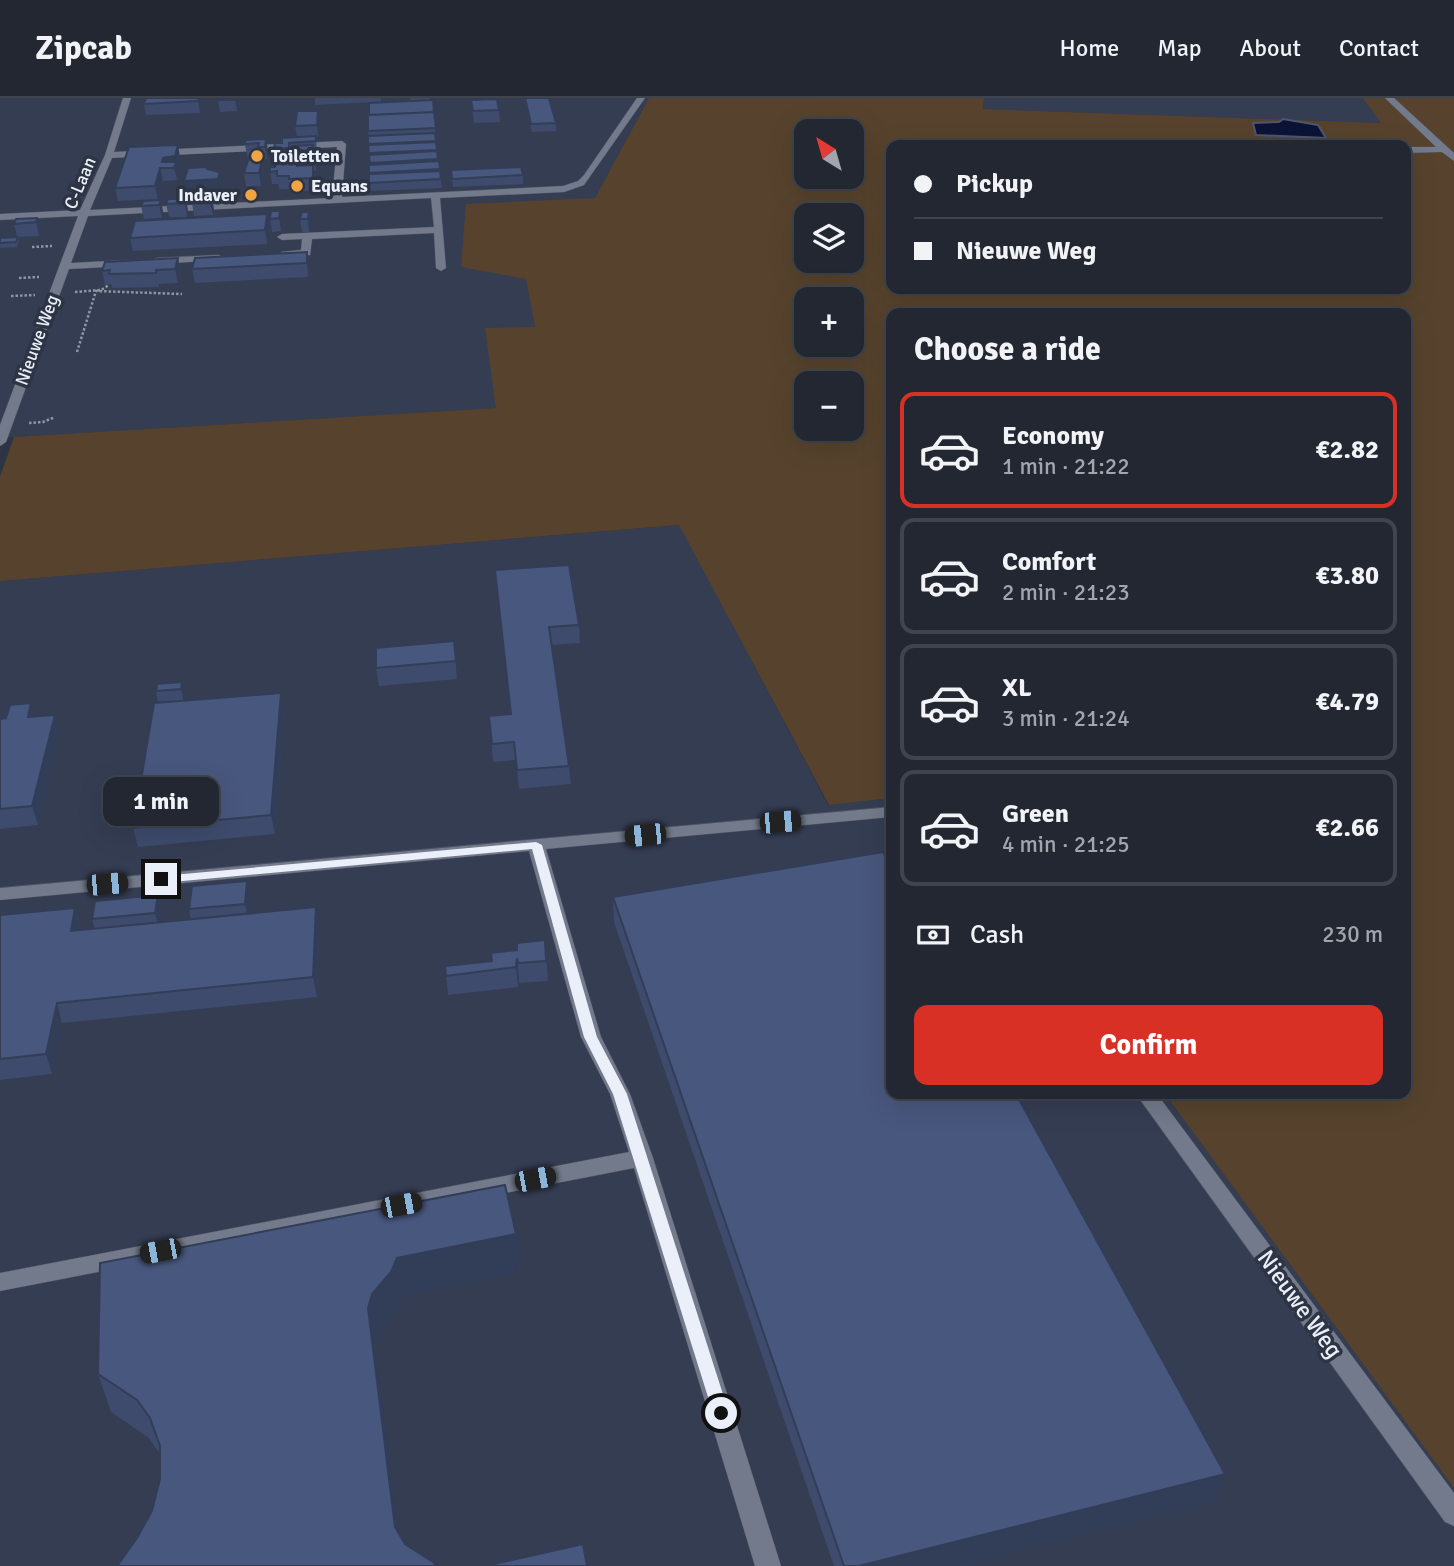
<!DOCTYPE html>
<meta charset="utf-8">
<style>
body{margin:0;font-family:Signika,sans-serif;background:#2a2f3a;color:#f1f3f6;height:100vh;display:flex;flex-direction:column;font-size:26px;white-space:nowrap}
*{box-sizing:border-box;margin:0}
p{font-size:23px;color:#a2a5ac}
.icon{flex:none;width:38px;height:38px;fill:none;stroke:currentColor;stroke-width:2;stroke-linecap:round;stroke-linejoin:round}
.map{position:relative;flex:1;overflow:hidden}
.panel{position:absolute;left:886px;top:210px;width:525px;height:791px;display:flex;flex-direction:column;background:#222732;border-radius:14px;box-shadow:0 7px 28px #0002,0 0 0 2px #3f444d}
.panel>*{flex:none}
.guide{position:absolute;left:886px;top:42px;width:525px;height:154px;border-radius:14px;box-shadow:0 7px 28px #0002,0 0 0 2px #3f444d;display:grid;align-content:center;height:154px;padding:0 28px;background:#222732}
.needle{width:46px;rotate:323deg}
.fabs{position:absolute;left:794px;top:21px;display:grid;gap:14px}
.fabs a{display:grid;place-items:center;width:70px;height:70px;border-radius:14px;background:#222732;box-shadow:0 7px 28px #0002,0 0 0 2px #3f444d;font-size:35px}
.end{position:absolute;width:32px;height:32px;margin:-16px;border:9px solid #ebeff9;background:#111;box-shadow:0 0 0 4px #111}
.from{border-radius:50%}
.bubble{position:absolute;height:49px;border-radius:14px;background:#222732;box-shadow:0 7px 28px #0002,0 0 0 2px #3f444d;font-size:23px;font-weight:800;line-height:49px;text-align:center}
.car{position:absolute;width:21px;height:42px;margin:-21px -10px;border-radius:9px;box-shadow:0 0 5px 2px #0007;background:linear-gradient(#222 24%,#8ab4d8 0 40%,#222 0 76%,#8ab4d8 0 86%,#222 0)}
.guide b{display:flex;align-items:center;gap:24px;height:66px;font-size:26px}
.guide b+b{border-top:2px solid #3f444d}
.guide i{width:18px;height:18px;background:#f1f3f6}
ul{padding:0;list-style:none}
li{display:flex;align-items:center;gap:21px;height:116px;margin:0 14px 10px;padding:0 14px;border:4px solid #3f444d;border-radius:14px}
li div{flex:1}
li b{display:block;font-size:26px}
li em{font-style:normal;font-weight:800}
li.active{border-color:#d93025}
li>.icon{width:63px;height:63px;stroke-width:1.5}
h2{padding:0 28px;font-size:32px;line-height:84px}
.pay{display:flex;align-items:center;gap:18px;height:77px;padding:0 28px;font-size:26px}
.pay p{margin-inline-start:auto}
.cta{display:flex;gap:14px;margin-top:auto;padding:14px 28px}
.cta a{flex:1;height:80px;border-radius:14px;background:#d93025;color:#fff;font-size:28px;font-weight:800;line-height:80px;text-align:center}
header{display:flex;align-items:center;gap:42px;box-sizing:border-box;height:98px;padding:0 35px;background:#222732;border-bottom:2px solid #3f444d}
header strong{font-size:33px}
nav{display:flex;gap:38px;margin-inline-start:auto;font-size:24px}
.map>svg:first-child{display:block}
.built{fill:#353d53}
.green{fill:#57432d;fill-rule:evenodd}
.water{fill:#0b1435;stroke:#4e5670;stroke-width:2}
.lines{fill:none;stroke-linecap:round;stroke-linejoin:round}
.minor-casing{stroke:#4d525f;stroke-width:1}
.path{stroke:#9095a2;stroke-width:2.5;stroke-dasharray:2.5 2;stroke-linecap:butt}
.minor{fill:#727a8b;fill-rule:evenodd}
.wall{fill:#3e4b6c}
.shaded-wall{fill:#323d58}
.building{fill:#48577d;stroke:#323d58;stroke-width:2}
.route{fill:#ebeff9}
.poi-dot{fill:#f3a442;stroke:#2d3443;stroke-width:2.5}
.labels{text-anchor:middle;dominant-baseline:central;stroke-width:7;stroke-linejoin:round;paint-order:stroke}
.far-poi-label{font-size:18px;font-weight:bold;fill:#ebeff9;stroke:#2d3443;text-anchor:start}
.far-street-label{font-size:18px;fill:#ebeff9;stroke:#2d3443}
.near-street-label{font-size:24px;fill:#ebeff9;stroke:#2d3443}
</style>
<header>
<strong>Zipcab</strong>
<nav><a>Home</a><a>Map</a><a>About</a><a>Contact</a></nav>
</header>
<div class="map">
<svg width="1454" height="1468" viewBox="0 0 1454 1468">
<rect width="100%" height="100%" fill="#2d3443"/>
<path class="built" d="M0,0H649L595,100L527,181L535,229L486,231L497,310L0,340Z
M984,0H1363L1382,25L983,11Z
M680,427L828,707L891,700V996H1165L1454,1390V1468H0V483Z"/>
<path class="green" d="M649,0H984L983,11L1381,25L1363,0H1454V1390L1165,996H1405V215H891V700L829,707L679,427L0,483V379L14,339L496,310L485,230L535,229L526,181L461,169L466,106L595,100ZM807,33H852V79H807ZM891,47H1405V191H891ZM807,117H852V163H807ZM807,201H852V247H807ZM807,285H852V331H807Z"/>
<path class="water" d="M1283,21L1318,27L1326,40L1256,37L1253,25L1279,24Z"/>
<g class="lines">
<g class="minor-casing">
<path id="minor" d="M123,0H131L114,54L342,43L346,46L342,99L563,88L578,83L584,77L637,0H645L584,87L564,94L440,100L446,170L441,173L436,170L434,135L312,141L310,157L285,159L281,158V154L301,152L302,141L282,142L277,139L282,136L434,129L431,100L88,118L71,165L128,162L133,165L128,168L69,171L6,344L0,348V327L78,118L0,122V116L80,112L105,57ZM337,49L332,100L90,112L112,60Z
M1385,0H1394L1454,55V63L1442,54L1405,55V49H1436Z
M219,157L224,160L223,162L156,166L151,163L156,160Z
M891,709V719L546,751L601,939L630,996L653,1060L781,1468H755L634,1070L0,1193V1175L629,1054L610,996L581,939L529,753L0,802V790Z
M1136,996H1157L1454,1395V1428L1445,1424Z"/>
</g>
<path class="path" d="M32,149L52,148
M19,180L39,179
M75,194L101,192L109,187
M11,198L35,197
M77,254L96,193L182,196
M29,325L43,324L55,319"/>
<use href="#minor" class="minor"/>
</g>
<path class="wall" d="M204,0L200,15L146,17L144,6Z
M239,0L237,13L220,14L218,2Z
M315,0H394V3L315,7Z
M410,0H430V2L411,3Z
M524,0H549L556,25V33L532,34Z
M433,2L437,52L442,90L370,93L368,33Z
M471,2L499,12L500,24L474,25Z
M320,25L318,39H316L317,56H315L316,73H314L315,92L291,94L290,91H279L278,86H272L270,74L275,69L276,63L274,51L282,45L297,39L295,28Z
M266,41L268,53L267,61L260,62L259,58H247L245,46Z
M180,59L177,70L178,76L177,82L163,83L158,101L118,103L115,90Z
M262,62L264,74L261,88H246L244,75Z
M451,72L523,77V86L453,89Z
M212,99L214,112L213,117L194,118L192,105Z
M186,101L188,114L187,119H169L166,106Z
M161,102L163,115L162,120L144,121L141,108Z
M280,113L281,126V133L272,134L270,121Z
M309,114L311,127L309,134H302L300,121Z
M267,116L269,129L267,146L133,153L130,140Z
M37,120L40,133L39,138L17,139L14,126Z
M18,139L19,143L17,149L0,150V140Z
M307,154L309,168L308,179L195,185L192,171Z
M178,160L180,174L178,185L159,186V189L112,190L111,186L105,187L102,173Z
M496,489L579,527L580,545L551,547L569,668L571,686L519,691L516,662L493,664L489,618L511,616Z
M454,543L457,581L379,588L376,570Z
M182,584L186,602L284,613L275,736L138,749L133,730L158,605L156,593Z
M55,617L60,635L38,727L0,731V621Z
M247,783L251,802L249,816L316,809L319,829L317,899L62,925L52,976L0,982V817L75,810L80,830V832L95,831L92,821L158,797L162,816L161,824L191,822L189,811Z
M613,799L1217,1403L961,1468H834L614,824Z
M545,842L548,883L519,885V881L518,889L448,897L446,878L492,863L517,852Z
M516,1136L520,1174L403,1198L397,1212L379,1235L375,1249L137,1440L152,1413L160,1381V1356L149,1340L111,1314L98,1276Z"/>
<path class="shaded-wall" d="M199,0H204L200,15L198,3Z
M235,0H239V3L237,13Z
M381,0H394V3L381,4Z
M318,13L320,25L318,39L317,27Z
M266,41L268,53L267,61L265,49Z
M178,47L180,59L177,70L178,76L177,82L174,70L162,64L163,60Z
M262,62L264,74L261,88L259,75Z
M207,69L209,82L220,74L222,86L220,94L187,96L184,83L207,71Z
M160,70L163,83L158,101L155,88Z
M212,99L214,112L213,117L210,104Z
M186,101L188,114L187,119L185,105Z
M161,102L163,115L162,120L159,107Z
M280,113L281,126V133L279,120Z
M309,114L311,127L309,134L308,121Z
M267,116L269,129L267,146L265,132Z
M37,120L40,133L39,138L36,124Z
M307,154L309,168L308,179L307,165Z
M178,160L180,174L178,185L175,171Z
M182,584L186,602L185,609L181,591Z
M281,595L284,613L275,736L271,717Z
M31,605L36,623L28,619Z
M55,617L60,635L38,727L32,708Z
M247,783L251,802L249,825L245,806Z
M158,797L162,816L160,835L155,815Z
M316,809L319,829L317,899L313,879Z
M75,810L80,830L77,853L71,833Z
M517,860L519,881L518,889L516,869Z
M57,905L62,925L52,976L46,956Z
M516,1136L520,1174L403,1198L397,1212L379,1235L375,1249L403,1466L395,1429L368,1210L372,1196L397,1160Z
M1225,1376L1217,1403L961,1468H859Z"/>
<path class="building" d="M146,0H199L198,3L144,6Z
M219,0H235V2H218Z
M525,0H549L556,25L531,26Z
M497,1L499,12L473,13L471,2Z
M433,2L434,14L369,17V5Z
M297,13H318L317,27L295,28Z
M434,14L436,30L368,33V17Z
M435,35L436,43L368,46V38Z
M316,38V43L289,45V50L274,51L275,45H282V40Z
M266,41L265,49H258L259,45L245,46V42Z
M436,44L437,52L369,55L368,47Z
M178,47L175,58L163,60L162,64H176L174,70H160L155,88L115,90L129,49Z
M313,47L315,61H298L297,68L313,67V80L289,81V78H277V73L270,74V69H275L276,63H286L287,55L301,54V52H291L292,48Z
M437,53L438,61L370,65L369,57Z
M248,62H262L259,75H244Z
M439,63L440,71L369,75V67Z
M207,69V71L220,74L218,81L184,83L188,70Z
M521,69L523,77L452,81L451,72Z
M440,73L441,81L369,85V76Z
M212,99L210,104L192,105L194,100Z
M168,101H186L185,105L166,106Z
M161,102L159,107L141,108L143,103Z
M271,113H280L279,120L270,121Z
M302,114H309L308,121H300Z
M267,116L265,132L130,140L135,123Z
M37,120L36,124L14,126L16,121Z
M18,139L16,144L0,145V140Z
M307,154V165L192,171L195,160Z
M178,160L175,171L156,172V175L109,176L110,172L102,173L105,164Z
M569,467L579,527L549,529L569,668L517,672L514,644L492,646L489,618L511,616L495,472Z
M454,543L456,563L376,570V550Z
M182,584L181,591L156,593L157,586Z
M281,595L271,717L133,730L154,605Z
M31,605L28,619L55,617L32,708L0,711V621L6,620L10,607Z
M883,754L891,768V996H1016L1225,1376L859,1468H844L613,799Z
M247,783L245,806L189,811L192,788Z
M158,797L155,815L92,821L95,803Z
M316,809L313,879L57,905L46,956L0,961V817L75,810L71,833Z
M545,842L546,863L518,865L517,860L516,869L446,878L445,868L492,863L491,855L517,852V845Z
M505,1087L516,1136L397,1160L391,1174L372,1196L368,1210L395,1429L405,1446L433,1464L436,1468H117L137,1440L152,1413L160,1381V1348L150,1320L137,1302L98,1276L100,1165Z
M583,1446L587,1468H486Z"/>
<path class="route" d="M536,744L542,747L597,939L627,996L729,1315L727,1320H715L713,1315L613,996L584,939L532,751L161,785L155,781L161,778Z"/>
<g class="poi-dot">
<circle cx="257" cy="58" r="7"/>
<circle cx="297" cy="88" r="7"/>
<circle cx="251" cy="97" r="7"/>
</g>
<g class="labels">
<g class="far-poi-label">
<text x="271" y="58">Toiletten</text>
<text x="311" y="88">Equans</text>
<text x="237" y="97" text-anchor="end">Indaver</text>
</g>
<g class="far-street-label">
<text transform="translate(80 85) rotate(-67)">C-Laan</text>
<text transform="translate(37 242) rotate(-70)">Nieuwe Weg</text>
</g>
<g class="near-street-label">
<text transform="translate(1300 1206) rotate(54)">Nieuwe Weg</text>
</g>
</g>
</svg>
<div class="fabs">
<a><svg class="needle" viewBox="-14 -14 28 28"><path d="M0-13l5 13h-10z" fill="#e53935"/><path d="M0 13l5-13h-10z" fill="#a2a5ac"/></svg></a>
<a><svg class="icon" aria-label="layers" viewBox="0 0 24 24"><path d="M12 4l9 5-9 5-9-5zM3 14l9 5 9-5"/></svg></a>
<a>+</a>
<a>−</a>
</div>
<i class="end from" style="left:721px;top:1315px"></i>
<i class="end" style="left:161px;top:781px"></i>
<div class="bubble" style="left:103px;top:679px;width:116px">1 min</div>
<i class="car" style="left:780px;top:724px;rotate:85deg"></i>
<i class="car" style="left:645px;top:737px;rotate:264deg"></i>
<i class="car" style="left:107px;top:786px;rotate:85deg"></i>
<i class="car" style="left:535px;top:1081px;rotate:79deg"></i>
<i class="car" style="left:401px;top:1107px;rotate:79deg"></i>
<i class="car" style="left:160px;top:1153px;rotate:259deg"></i>
<div class="guide">
<b><i class="from"></i>Pickup</b>
<b><i></i>Nieuwe Weg</b>
</div>
<section class="panel">
<h2>Choose a ride</h2>
<ul>
<li class="active"><svg class="icon" aria-label="car" viewBox="0 0 24 24"><path d="M5 17H2v-5l4-1 3-4h7l3 4 3 1v5h-3M9 17h6M6 11h13"/><circle cx="7" cy="17" r="2"/><circle cx="17" cy="17" r="2"/></svg><div><b>Economy</b><p>1 min · 21:22</p></div><em>€2.82</em></li>
<li><svg class="icon" aria-label="car" viewBox="0 0 24 24"><path d="M5 17H2v-5l4-1 3-4h7l3 4 3 1v5h-3M9 17h6M6 11h13"/><circle cx="7" cy="17" r="2"/><circle cx="17" cy="17" r="2"/></svg><div><b>Comfort</b><p>2 min · 21:23</p></div><em>€3.80</em></li>
<li><svg class="icon" aria-label="car" viewBox="0 0 24 24"><path d="M5 17H2v-5l4-1 3-4h7l3 4 3 1v5h-3M9 17h6M6 11h13"/><circle cx="7" cy="17" r="2"/><circle cx="17" cy="17" r="2"/></svg><div><b>XL</b><p>3 min · 21:24</p></div><em>€4.79</em></li>
<li><svg class="icon" aria-label="car" viewBox="0 0 24 24"><path d="M5 17H2v-5l4-1 3-4h7l3 4 3 1v5h-3M9 17h6M6 11h13"/><circle cx="7" cy="17" r="2"/><circle cx="17" cy="17" r="2"/></svg><div><b>Green</b><p>4 min · 21:25</p></div><em>€2.66</em></li>
</ul>
<div class="pay"><svg class="icon" aria-label="cash" viewBox="0 0 24 24"><path d="M3 7h18v10H3z"/><circle cx="12" cy="12" r="2"/></svg>Cash<p>230 m</p></div>
<div class="cta"><a>Confirm</a></div>
</section>
</div>
